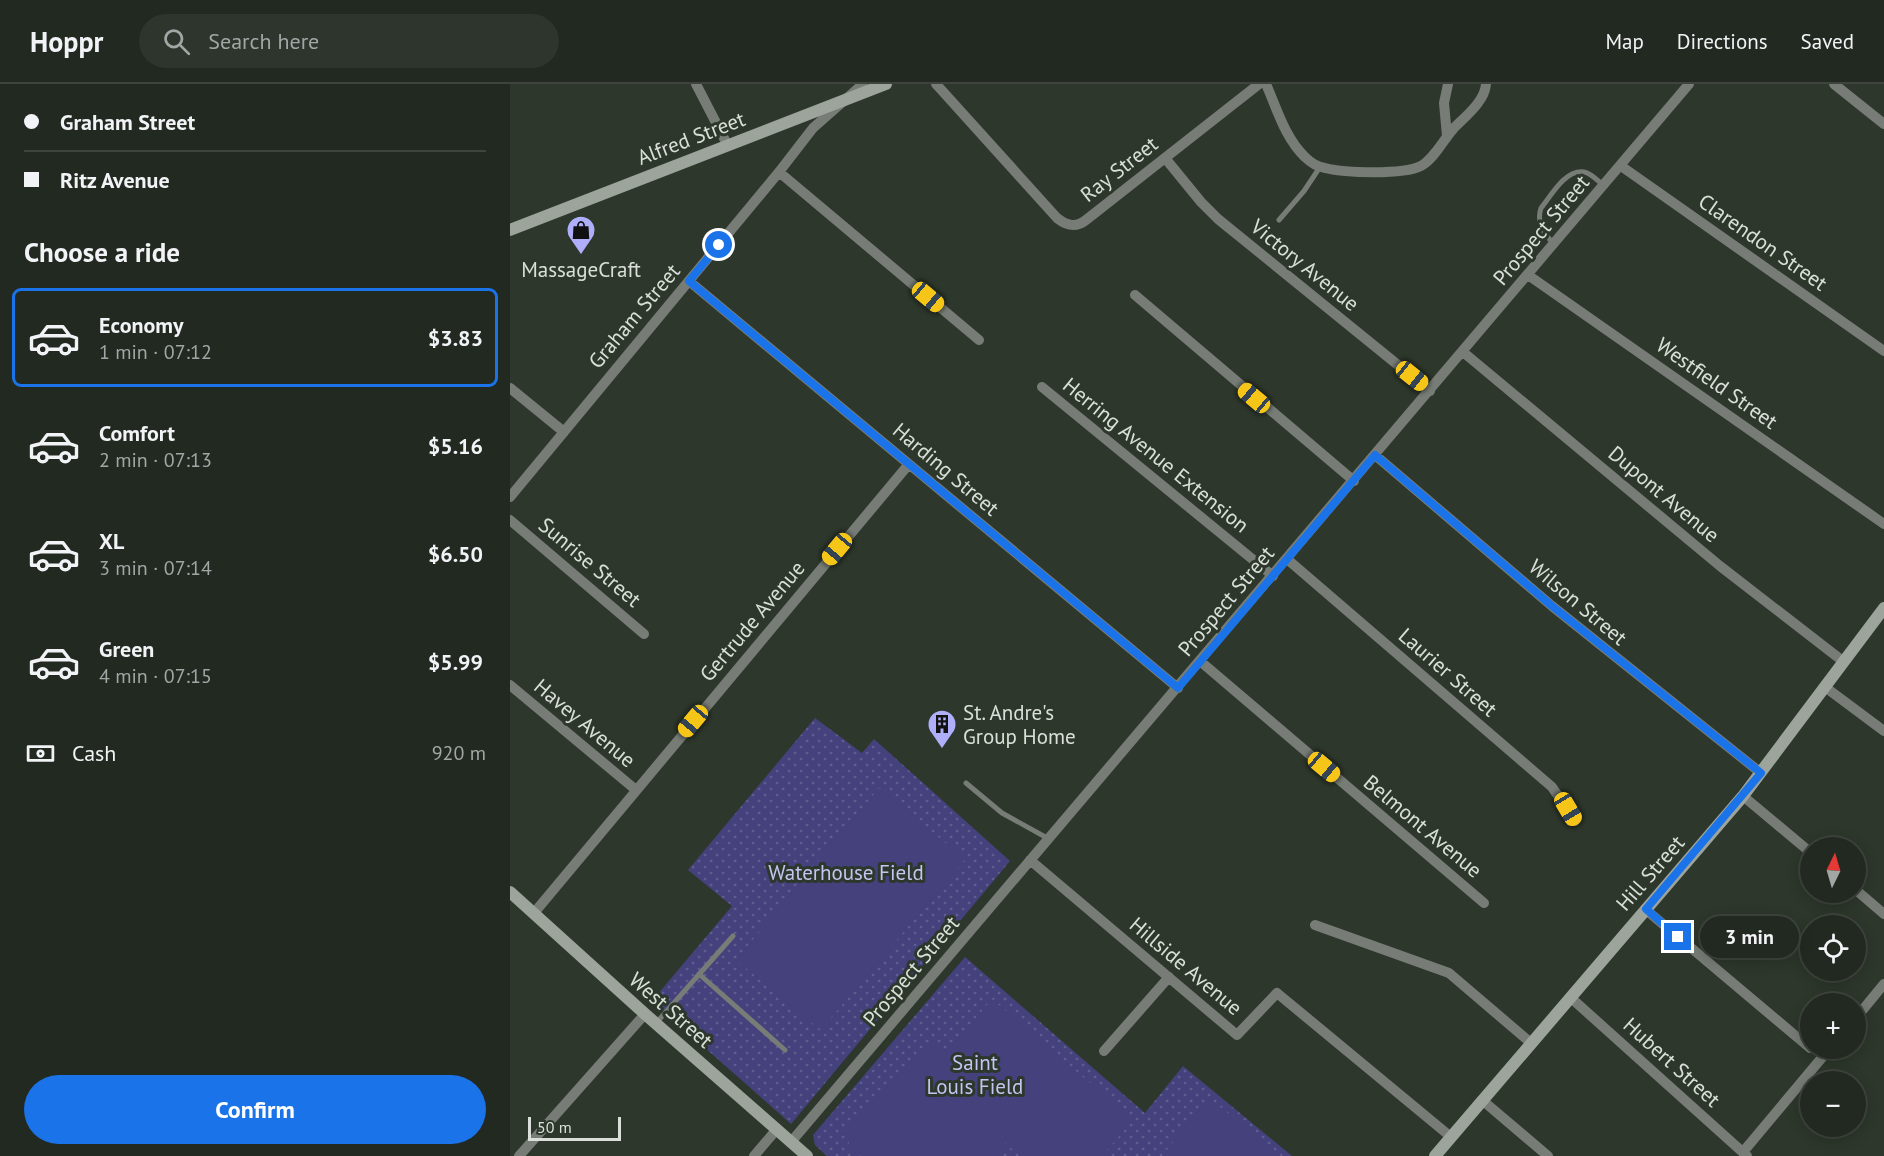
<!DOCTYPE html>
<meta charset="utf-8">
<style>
body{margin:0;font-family:"PT Sans",sans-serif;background:#2e352d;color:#f1f3f6;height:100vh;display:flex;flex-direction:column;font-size:22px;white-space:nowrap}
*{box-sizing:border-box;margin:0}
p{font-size:20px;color:#a2a6a5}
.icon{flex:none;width:33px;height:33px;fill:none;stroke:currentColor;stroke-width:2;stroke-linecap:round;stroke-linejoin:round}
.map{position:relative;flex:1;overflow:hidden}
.sheet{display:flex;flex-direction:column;background:#222920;width:510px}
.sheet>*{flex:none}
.guide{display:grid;align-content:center;height:132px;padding:0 24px;background:#222920}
.needle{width:39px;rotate:5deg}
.controls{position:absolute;left:1290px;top:753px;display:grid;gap:12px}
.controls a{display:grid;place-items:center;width:66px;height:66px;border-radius:50%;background:#222920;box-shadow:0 3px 15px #0003,0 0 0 2px #3f453e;font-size:30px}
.scale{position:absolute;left:18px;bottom:15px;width:93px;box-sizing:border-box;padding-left:6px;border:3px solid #dae0d9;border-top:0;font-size:16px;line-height:21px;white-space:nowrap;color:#dae0d9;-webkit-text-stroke:4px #2d372b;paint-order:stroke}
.end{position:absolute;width:27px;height:27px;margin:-14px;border:8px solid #1a73e8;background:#fff;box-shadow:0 0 0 3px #fff}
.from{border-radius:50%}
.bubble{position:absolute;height:42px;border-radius:21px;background:#222920;box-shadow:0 3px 15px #0003,0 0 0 2px #3f453e;font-size:20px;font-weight:800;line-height:42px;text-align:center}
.car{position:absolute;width:18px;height:36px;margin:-18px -9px;border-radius:8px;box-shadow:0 0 4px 2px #0007;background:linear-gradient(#f5c518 24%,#345 0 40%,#f5c518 0 76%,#345 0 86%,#f5c518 0)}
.guide b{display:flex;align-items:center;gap:21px;height:57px;font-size:22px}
.guide b+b{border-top:2px solid #3f453e}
.guide i{width:15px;height:15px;background:#f1f3f6}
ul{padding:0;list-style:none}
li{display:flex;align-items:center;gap:18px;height:99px;margin:0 12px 9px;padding:0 12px;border:3px solid transparent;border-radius:9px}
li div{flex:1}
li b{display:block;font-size:22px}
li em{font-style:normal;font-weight:800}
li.active{border-color:#1a73e8}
li>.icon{width:54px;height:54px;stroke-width:1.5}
h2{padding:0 24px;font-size:27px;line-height:72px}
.pay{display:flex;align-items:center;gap:15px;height:66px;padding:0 24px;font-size:22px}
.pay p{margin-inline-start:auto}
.button{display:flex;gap:12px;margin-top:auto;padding:12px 24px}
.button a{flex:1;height:69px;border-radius:36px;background:#1a73e8;color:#fff;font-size:24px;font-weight:800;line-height:69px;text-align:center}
header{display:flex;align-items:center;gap:36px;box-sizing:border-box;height:84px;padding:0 30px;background:#222920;border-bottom:2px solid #3f453e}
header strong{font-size:28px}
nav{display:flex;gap:33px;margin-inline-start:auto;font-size:21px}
.search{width:420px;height:54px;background:#2e352d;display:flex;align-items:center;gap:15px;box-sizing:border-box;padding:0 21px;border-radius:33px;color:#a2a6a5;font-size:22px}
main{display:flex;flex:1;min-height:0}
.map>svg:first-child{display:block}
.park{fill:url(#park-dots)}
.pitch{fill:#45417d}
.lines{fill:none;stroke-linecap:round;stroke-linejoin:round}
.lane{stroke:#777c76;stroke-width:5}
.street{stroke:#777c76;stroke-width:10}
.secondary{stroke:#9ca49b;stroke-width:12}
.route{stroke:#1a73e8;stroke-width:8}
.labels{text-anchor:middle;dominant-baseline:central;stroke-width:6;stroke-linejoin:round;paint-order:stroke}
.street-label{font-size:21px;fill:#dae0d9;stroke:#2d372b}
.poi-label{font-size:21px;fill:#dae0d9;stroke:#2d372b}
.park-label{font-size:21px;fill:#c4c5f0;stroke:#2d372b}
</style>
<header>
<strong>Hoppr</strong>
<div class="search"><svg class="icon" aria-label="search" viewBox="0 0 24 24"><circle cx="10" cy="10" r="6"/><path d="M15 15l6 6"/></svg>Search here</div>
<nav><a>Map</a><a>Directions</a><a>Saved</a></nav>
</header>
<main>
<section class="sheet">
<div class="guide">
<b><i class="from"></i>Graham Street</b>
<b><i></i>Ritz Avenue</b>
</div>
<h2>Choose a ride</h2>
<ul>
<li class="active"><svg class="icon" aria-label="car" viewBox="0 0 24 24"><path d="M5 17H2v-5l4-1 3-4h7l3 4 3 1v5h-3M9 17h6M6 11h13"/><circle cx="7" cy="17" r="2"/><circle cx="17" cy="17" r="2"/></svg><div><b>Economy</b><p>1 min · 07:12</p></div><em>$3.83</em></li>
<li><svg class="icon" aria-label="car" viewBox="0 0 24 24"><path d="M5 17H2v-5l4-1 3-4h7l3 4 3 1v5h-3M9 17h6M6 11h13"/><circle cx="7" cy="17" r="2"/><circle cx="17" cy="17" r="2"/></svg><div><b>Comfort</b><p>2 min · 07:13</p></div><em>$5.16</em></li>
<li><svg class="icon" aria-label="car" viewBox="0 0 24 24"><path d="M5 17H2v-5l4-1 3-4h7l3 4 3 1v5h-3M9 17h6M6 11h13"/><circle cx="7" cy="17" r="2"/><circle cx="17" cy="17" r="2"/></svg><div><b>XL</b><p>3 min · 07:14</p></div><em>$6.50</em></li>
<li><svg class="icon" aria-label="car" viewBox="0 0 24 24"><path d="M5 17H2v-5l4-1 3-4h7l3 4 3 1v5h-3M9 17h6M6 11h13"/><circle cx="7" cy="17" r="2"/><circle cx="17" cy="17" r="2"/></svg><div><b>Green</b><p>4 min · 07:15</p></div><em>$5.99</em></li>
</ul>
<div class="pay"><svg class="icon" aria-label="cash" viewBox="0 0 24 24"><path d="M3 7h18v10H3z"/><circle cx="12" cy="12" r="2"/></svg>Cash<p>920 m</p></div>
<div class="button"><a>Confirm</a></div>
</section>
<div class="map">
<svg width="1374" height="1072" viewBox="0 0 1374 1072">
<defs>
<pattern id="park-dots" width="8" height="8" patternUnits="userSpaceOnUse" patternTransform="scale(1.5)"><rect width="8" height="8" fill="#45417d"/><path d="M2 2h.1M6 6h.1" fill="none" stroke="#5f5c8f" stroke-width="1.8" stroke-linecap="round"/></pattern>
</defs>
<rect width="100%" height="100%" fill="#2d372b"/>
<path class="park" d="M305,634L352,669L364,655L500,777L281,1040L142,917L222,822L178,786Z
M455,873L635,1029L673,982L782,1072H317L305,1061L303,1051Z"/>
<path class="pitch" d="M369,704L455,775L311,946L226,876Z
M482,915L623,1036L592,1072H510L495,1059L493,1072H351L339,1062L338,1046L417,960L438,966Z
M699,1014L771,1072H652Z"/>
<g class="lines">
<path class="lane" d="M769,136L794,107L810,83
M1044,160C1034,150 1026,139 1031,124C1041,112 1055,85 1074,88C1081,89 1088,97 1094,102
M456,699L492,729L539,755
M189,890L275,966
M147,938L223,852"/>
<path class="street" d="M186,0L217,60
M426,0L547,134C557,142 566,144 576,136L749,0
M756,0C767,25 775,54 795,73C800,78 808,83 815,84C835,89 893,91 911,82C925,74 933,56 944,44C956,32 975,17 976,0
M1324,0L1374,40
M937,52L934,19L938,0
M655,74L691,118L708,135L920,307
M1111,82L1374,267
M269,88L469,256
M1018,191L1374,440
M179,197L668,604
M625,211L844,397
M953,268L1210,482L1334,578
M532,303L763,492
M0,304L54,348
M865,371L1042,522L1251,689
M0,413L269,88L303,44L353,0
M0,436L134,550
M777,475L1042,703L1065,737
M690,577L974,819
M0,601L126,706
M1315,603L1374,647
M1233,712L1300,768
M520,776L727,951L767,909L941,1053
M1346,806L1374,830
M1135,825L1300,964
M24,829L399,380
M805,841L939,889L1021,959
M1060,913L1237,1072
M1346,934L1374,900
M594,967L659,893
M972,1016L1038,1072
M281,1058L1179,0
M1233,1068L1320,964
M9,1072L135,930
M244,1072L267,1045"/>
<path class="secondary" d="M0,146L376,0
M0,808L135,930L297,1072
M925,1072L1233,712L1374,524"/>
</g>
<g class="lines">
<path class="route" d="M209,161L179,197L668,604L865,371L1042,522L1251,689L1136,825L1168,853"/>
</g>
<defs>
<g id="shop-pin" transform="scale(1.5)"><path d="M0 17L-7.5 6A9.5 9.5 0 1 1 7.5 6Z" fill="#afaefa" stroke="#2d372b"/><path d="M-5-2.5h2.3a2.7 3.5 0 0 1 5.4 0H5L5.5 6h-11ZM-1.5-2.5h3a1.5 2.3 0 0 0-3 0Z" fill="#111"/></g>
<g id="building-pin" transform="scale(1.5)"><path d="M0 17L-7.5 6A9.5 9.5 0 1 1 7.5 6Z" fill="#afaefa" stroke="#2d372b"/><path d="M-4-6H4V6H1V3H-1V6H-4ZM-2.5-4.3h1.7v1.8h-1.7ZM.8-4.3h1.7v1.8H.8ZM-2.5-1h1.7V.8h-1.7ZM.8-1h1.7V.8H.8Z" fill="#111"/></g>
</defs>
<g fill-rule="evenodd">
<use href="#shop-pin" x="71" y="146"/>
<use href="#building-pin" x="432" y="640"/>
</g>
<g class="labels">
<g class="street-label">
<text transform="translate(181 54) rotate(-21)">Alfred Street</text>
<text transform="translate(609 85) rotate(-38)">Ray Street</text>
<text transform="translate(1031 146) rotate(-50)">Prospect Street</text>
<text transform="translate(1253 158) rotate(35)">Clarendon Street</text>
<text transform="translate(795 181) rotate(39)">Victory Avenue</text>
<text transform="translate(124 232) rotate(-50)">Graham Street</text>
<text transform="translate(1207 299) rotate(35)">Westfield Street</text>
<text transform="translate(646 371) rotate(39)">Herring Avenue Extension</text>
<text transform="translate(436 385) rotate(40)">Harding Street</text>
<text transform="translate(1154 410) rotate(40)">Dupont Avenue</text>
<text transform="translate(80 478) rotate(40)">Sunrise Street</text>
<text transform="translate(716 517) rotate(-50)">Prospect Street</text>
<text transform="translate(1068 518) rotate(40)">Wilson Street</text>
<text transform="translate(242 537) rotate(-50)">Gertrude Avenue</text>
<text transform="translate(938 588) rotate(41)">Laurier Street</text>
<text transform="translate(75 639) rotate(40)">Havey Avenue</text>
<text transform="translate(913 742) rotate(40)">Belmont Avenue</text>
<text transform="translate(1140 789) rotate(-49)">Hill Street</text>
<text transform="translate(676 882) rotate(40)">Hillside Avenue</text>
<text transform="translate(401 887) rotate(-50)">Prospect Street</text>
<text transform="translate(161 926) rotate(41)">West Street</text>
<text transform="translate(1162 978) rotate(42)">Hubert Street</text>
</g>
<g class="poi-label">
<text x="71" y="185">MassageCraft</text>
<text x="453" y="628" text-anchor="start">St. Andre's<tspan x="453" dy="24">Group Home</tspan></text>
</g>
<g class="park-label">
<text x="336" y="788">Waterhouse Field</text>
<text x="465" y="978">Saint<tspan x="465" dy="24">Louis Field</tspan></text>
</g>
</g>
</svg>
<div class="controls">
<a><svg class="needle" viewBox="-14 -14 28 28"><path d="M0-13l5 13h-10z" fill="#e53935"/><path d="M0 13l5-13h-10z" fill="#a2a6a5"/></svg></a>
<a><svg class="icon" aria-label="locate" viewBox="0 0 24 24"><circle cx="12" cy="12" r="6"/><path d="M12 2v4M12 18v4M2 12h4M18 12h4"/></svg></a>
<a>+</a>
<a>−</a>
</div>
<div class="scale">50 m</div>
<i class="end from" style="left:209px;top:161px"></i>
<i class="end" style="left:1168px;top:853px"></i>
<div class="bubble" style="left:1190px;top:832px;width:99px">3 min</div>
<i class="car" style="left:418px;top:213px;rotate:130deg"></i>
<i class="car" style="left:902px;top:292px;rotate:129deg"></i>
<i class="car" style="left:744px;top:314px;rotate:310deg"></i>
<i class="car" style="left:327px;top:465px;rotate:220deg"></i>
<i class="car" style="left:183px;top:637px;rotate:220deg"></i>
<i class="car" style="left:814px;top:683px;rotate:130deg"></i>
<i class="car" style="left:1058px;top:725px;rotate:149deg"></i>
</div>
</main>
